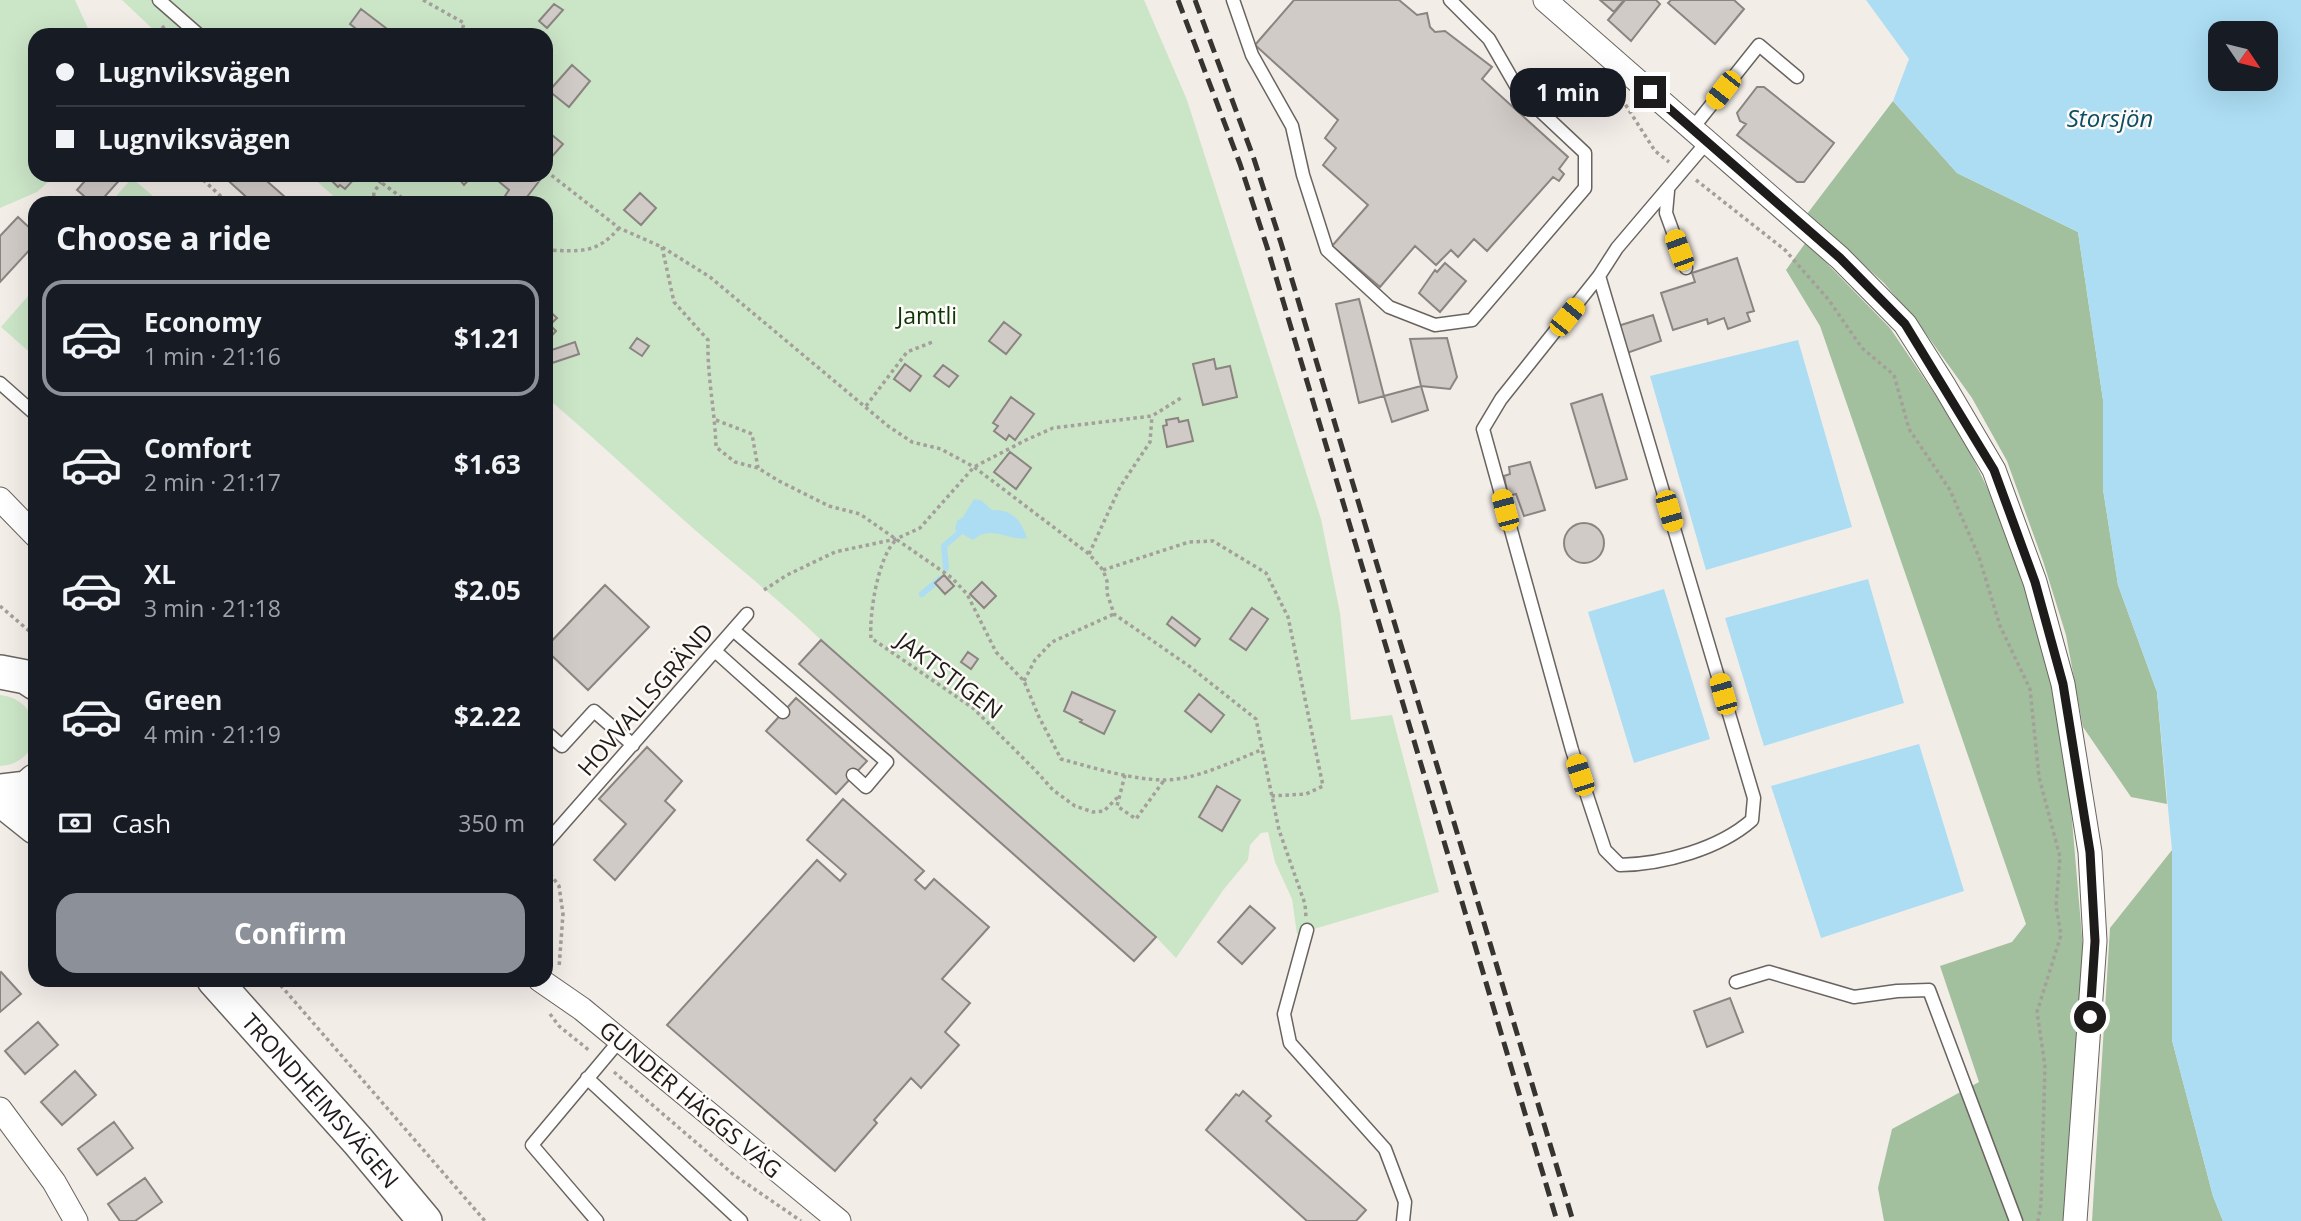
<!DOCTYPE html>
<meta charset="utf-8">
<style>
body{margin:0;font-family:"Open Sans",sans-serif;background:#20242c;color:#f1f3f6;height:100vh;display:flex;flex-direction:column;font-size:26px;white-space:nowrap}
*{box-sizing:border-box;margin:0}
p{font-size:23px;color:#9ea1a6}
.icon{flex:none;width:38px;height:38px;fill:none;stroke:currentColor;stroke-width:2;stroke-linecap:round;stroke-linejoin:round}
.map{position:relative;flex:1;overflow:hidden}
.sheet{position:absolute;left:28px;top:196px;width:525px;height:791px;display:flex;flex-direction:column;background:#171b24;border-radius:21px;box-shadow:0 7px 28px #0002}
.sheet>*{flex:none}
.banner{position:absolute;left:28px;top:28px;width:525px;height:154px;border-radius:21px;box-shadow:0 7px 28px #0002;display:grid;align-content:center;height:154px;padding:0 28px;background:#171b24}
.needle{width:46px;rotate:125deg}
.buttons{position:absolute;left:2208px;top:21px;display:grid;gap:14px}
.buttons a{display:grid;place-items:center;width:70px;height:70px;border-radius:14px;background:#171b24;box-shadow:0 7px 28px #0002;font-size:35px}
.end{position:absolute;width:32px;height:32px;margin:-16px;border:9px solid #1e1c1a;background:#fff;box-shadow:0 0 0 4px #fff}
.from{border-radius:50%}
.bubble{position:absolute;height:49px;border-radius:21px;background:#171b24;box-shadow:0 7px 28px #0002;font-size:23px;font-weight:700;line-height:49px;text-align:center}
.car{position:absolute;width:21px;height:42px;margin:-21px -10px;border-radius:9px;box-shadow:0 0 5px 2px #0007;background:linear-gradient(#f5c518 24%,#345 0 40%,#f5c518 0 76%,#345 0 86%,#f5c518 0)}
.banner b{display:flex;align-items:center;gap:24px;height:66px;font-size:26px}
.banner b+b{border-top:2px solid #363941}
.banner i{width:18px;height:18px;background:#f1f3f6}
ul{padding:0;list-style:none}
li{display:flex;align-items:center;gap:21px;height:116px;margin:0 14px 10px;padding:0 14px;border:4px solid transparent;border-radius:21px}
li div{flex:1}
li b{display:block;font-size:26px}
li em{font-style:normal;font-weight:700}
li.active{border-color:#8c9099}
li>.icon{width:63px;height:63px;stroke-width:1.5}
h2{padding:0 28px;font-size:32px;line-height:84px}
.pay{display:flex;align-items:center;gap:18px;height:77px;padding:0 28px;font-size:26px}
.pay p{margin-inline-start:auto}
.button{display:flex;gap:14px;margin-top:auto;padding:14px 28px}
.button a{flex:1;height:80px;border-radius:21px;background:#8c9099;color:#fff;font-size:28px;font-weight:700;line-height:80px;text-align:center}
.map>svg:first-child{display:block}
.green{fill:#cbe5c7}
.forest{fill:#a2c09d}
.water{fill:#acddf3;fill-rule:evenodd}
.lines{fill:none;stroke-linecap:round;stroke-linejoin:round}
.stream{stroke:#acddf3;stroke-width:6}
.building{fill:#d1cbc7;stroke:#8b8581;stroke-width:2}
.service-casing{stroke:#6a6460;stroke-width:15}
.minor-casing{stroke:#6a6460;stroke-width:25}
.secondary-casing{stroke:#6a6460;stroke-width:36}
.path{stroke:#a49f9b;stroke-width:3.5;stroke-dasharray:3.5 3.5;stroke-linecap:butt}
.service{stroke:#fff;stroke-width:12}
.minor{stroke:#fff;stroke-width:23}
.secondary{stroke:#fff;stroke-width:33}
.rail{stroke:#363431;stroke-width:5;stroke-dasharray:14 7;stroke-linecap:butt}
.route{stroke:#1e1c1a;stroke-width:9}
.labels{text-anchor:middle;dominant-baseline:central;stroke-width:5;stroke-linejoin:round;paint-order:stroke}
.park-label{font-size:23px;fill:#0b3706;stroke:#fffbf8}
.street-label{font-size:23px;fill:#1e1c1a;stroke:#fffbf8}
.water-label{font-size:24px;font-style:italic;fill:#0d4e65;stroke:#fffbf8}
</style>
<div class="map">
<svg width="2301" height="1221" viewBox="0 0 2301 1221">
<rect width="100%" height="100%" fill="#f3ede8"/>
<path class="green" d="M0,0H75L91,35H35V175H56L37,192L0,208Z
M122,0H1144L1187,100L1321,519L1340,613L1351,720L1392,715L1439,892L1297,934L1292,899L1275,862L1268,832L1261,833L1250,845L1248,860L1224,889L1176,958L1156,937L821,640C781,601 737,567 695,530C645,486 597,440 546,397V203H341L310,175H546V35H159Z
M132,178L161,203H110Z
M35,288V357L1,327Z
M0,695C47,700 46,764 0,766Z"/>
<path class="forest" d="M1893,101L1957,173L2078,232L2103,400V489L2118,585L2157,692L2167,804L2131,797L2083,727L2066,635L2043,561L2007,461L1972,398L1924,331L1884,283L1807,214Z
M1806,242L1890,328L1959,430L2006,526L2047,662L2070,797L2083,948L2074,1105L2063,1221H1884L1878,1188L1892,1129L1979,1082L1940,966L2012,942L2026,924L1820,326L1786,270Z
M2172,850V1040L2213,1196L2223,1221H2092L2110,928Z"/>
<path class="water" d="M1866,0H2301V1221H2223L2213,1196L2172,1040V850L2157,692L2118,585L2103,489V400L2078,232L1957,173L1893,101L1909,59ZM2221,33H2266V79H2221Z
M1798,340L1852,527L1706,570L1650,376Z
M974,499L982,501L992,510C1012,509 1021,520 1027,538C1013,541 998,530 983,534C979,535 976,538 973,540L955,530L957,521L963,517Z
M1868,579L1904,703L1764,746L1725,618Z
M1664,589L1710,739L1634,763L1588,612Z
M1919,744L1964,891L1821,938L1771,786Z"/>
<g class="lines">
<path class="stream" d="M946,568L944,546L959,533
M922,594L940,579"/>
</g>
<path class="building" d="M1294,0H1399L1417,15L1427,13L1430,27L1435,32L1445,31L1492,67L1482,79L1568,157L1559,169L1564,174L1559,181L1553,177L1487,251L1474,239L1458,257L1451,250L1436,265L1415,246L1380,287L1332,246L1368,205L1323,165L1336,148L1325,138L1338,120L1255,45Z
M1600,0H1624L1614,12Z
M1625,0H1656L1660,4L1631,41L1608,20Z
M1671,0H1734L1744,9L1715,44L1668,3Z
M554,4L563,10L547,28L539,21Z
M361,9L395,35H364L350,24Z
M572,65L590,81L569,107L549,91Z
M1757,87H1764L1834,143L1804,182H1797L1737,135L1746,124L1740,121L1737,113Z
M552,135L563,144L549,160L546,158V143Z
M90,175H124L99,203H92L77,190Z
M222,175H260L285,197L279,203H262L258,200L253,203Z
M326,175H354L356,177L345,189L340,185L338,187Z
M456,175H473L464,185Z
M491,175H534L540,180L523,202L514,203L505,196L509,190Z
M640,193L656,208L641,225L624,210Z
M18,217L35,233V244L0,282V236Z
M1737,258L1754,311L1747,313L1750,321L1728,329L1724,318L1708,324L1707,319L1673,330L1661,293L1695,282L1692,273Z
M1445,263L1466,281L1440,312L1419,293L1435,270L1437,272Z
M1359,299L1384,396L1359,403L1336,304Z
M546,308L557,318L550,325L556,331L546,342Z
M1653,315L1661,341L1627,353L1618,326Z
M1004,322L1021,335L1006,354L989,341Z
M637,338L649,346L642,356L630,348Z
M1447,338L1457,377L1450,389L1421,386L1410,339Z
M575,342L579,354L546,365V352Z
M1214,359L1216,369L1230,366L1237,397L1203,405L1193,364Z
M905,364L921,376L910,391L894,379Z
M943,365L958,376L949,387L934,376Z
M1421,386L1428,410L1392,422L1384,396Z
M1602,394L1627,479L1596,488L1571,404Z
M1011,397L1034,414L1015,440L1009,435L1006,440L994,431L998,426L993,423Z
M1178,418L1179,422L1188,420L1193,441L1167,447L1163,426L1167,425L1166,420Z
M1010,452L1031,468L1016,489L994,472Z
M1530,462L1545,510L1524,516L1516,494L1508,496L1504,476L1510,474L1509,467Z
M1564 543a20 20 0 1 1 40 0a20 20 0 1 1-40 0Z
M944,575L954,586L945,594L935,583Z
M982,582L996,596L984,608L970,594Z
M605,585L649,627L588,690L546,650V647Z
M1252,608L1268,619L1246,650L1230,639Z
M1172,617L1200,639L1195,646L1167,624Z
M821,640L1156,937L1134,961L799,664Z
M968,652L978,659L971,669L961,662Z
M1072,692L1115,711L1104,734L1080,722L1082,720L1064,711Z
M1199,694L1224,715L1211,732L1185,711Z
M796,698L867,761L836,794L766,731Z
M647,747L682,781L665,801L675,810L615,880L594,860L626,824L599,799Z
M1217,786L1240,800L1222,831L1199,817Z
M843,799L924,871L915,880L925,889L934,879L989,927L942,979L970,1003L945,1032L959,1045L921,1088L911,1078L874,1120L877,1123L835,1171L667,1025L817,860L840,881L846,874L807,840Z
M1250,906L1275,928L1242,964L1218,942Z
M1,972L21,994L0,1012V973Z
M1730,998L1743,1032L1707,1047L1694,1011Z
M38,1022L58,1045L25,1074L5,1051Z
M75,1071L96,1095L62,1125L41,1102Z
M1243,1091L1271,1116L1266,1121L1366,1210L1356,1221H1307L1206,1130L1236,1094L1239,1096Z
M114,1122L133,1148L97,1175L78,1149Z
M145,1178L162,1202L135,1221H120L108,1204Z"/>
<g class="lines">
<g class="service-casing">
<path id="service" d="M159,0L199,35
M1233,0L1252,55L1292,126L1303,175L1327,250L1389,307L1435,325L1472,320L1585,188V153L1519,91L1489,39L1450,0
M1692,129L1759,45L1797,77
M1668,191L1666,213L1686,268
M1599,276L1754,798L1752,820C1719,849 1664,864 1620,865L1605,850L1572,750L1483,429L1501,399L1599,276L1617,248L1707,142
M0,383L35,414
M733,630L887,762L866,787L853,775
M715,651L783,712
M546,732L562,746L594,711L633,745
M546,843L747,614
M1307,930L1284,1014L1290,1043L1385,1149L1405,1202L1403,1221
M1736,982L1769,972L1854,997L1897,991L1929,990L2016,1221
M587,1078L741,1221
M597,1221L532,1145L620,1040"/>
</g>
<g class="minor-casing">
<path id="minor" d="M1545,0L1840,258L1905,324L1945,387L1994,470L2035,582L2063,684L2090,852L2095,941L2075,1221
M0,499L35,535
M540,980L582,1009L839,1221
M0,1109L54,1182L76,1221"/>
</g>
<g class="secondary-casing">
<g id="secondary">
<path d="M0,672L26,677L35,683"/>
<path d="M0,791L27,788L35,781"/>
<path d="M0,799L35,827"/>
<path id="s1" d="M214,980L358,1141L425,1221"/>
</g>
</g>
<path class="path" d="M423,0L464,23L461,35
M162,26L170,35
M1618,93L1655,151L1669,162
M546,171L619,228L662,247L710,277L888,426L912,442L941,449L974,467L1089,554L1103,570L1107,581V593L1114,614L1189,666L1256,719L1279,830L1305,904L1306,917
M198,175L228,203
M371,175L409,203
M1696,180L1785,250L1828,299L1862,348L1894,375L1909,429L1950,490L1979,557L2000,626L2030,689L2039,777L2060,857L2056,906L2061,935L2037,1012L2045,1066L2041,1204L2038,1221
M373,203L374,192L381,182
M662,247L674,302L708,340C707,376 715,411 716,447L735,462L758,468L779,481L829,506L860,514L952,578L967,594L996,652L1024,681L1039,717L1061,759C1094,768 1129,779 1163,780C1196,780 1231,762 1261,750
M546,250C579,251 596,255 619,228
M866,406L907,352L935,341
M716,420L752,434L758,468
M895,541C878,558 869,614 871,638L973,708L1036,771L1053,790L1075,806L1093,812L1104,811L1120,795
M1089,554L1120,487L1150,442L1152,416
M1103,570L1189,542L1213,541L1266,573L1288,617L1323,786L1306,794L1271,796
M764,590L787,575L835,552L896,539L920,528L974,467L1026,440L1053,428L1152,416L1181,398
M0,606L35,636
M1024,681L1035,660L1052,642L1114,614
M1125,775L1117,806L1136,819L1165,779
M546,868L559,886L563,914L559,968
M276,980L485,1221
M550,1014L559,1026L590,1051
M614,1072L734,1175L801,1221"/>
<use href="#service" class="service"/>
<use href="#minor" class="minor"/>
<use href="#secondary" class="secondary"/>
<path class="rail" d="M1178,0L1240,164L1267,247L1557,1221
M1195,0L1254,159L1281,243L1573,1221"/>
</g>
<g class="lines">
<path class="route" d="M1650,92L1840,258L1905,324L1994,470L2035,582L2063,684L2090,852L2095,941L2090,1017"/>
</g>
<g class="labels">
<g class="park-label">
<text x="927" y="315">Jamtli</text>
</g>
<g class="street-label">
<text transform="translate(950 675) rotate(37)">JAKTSTIGEN</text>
<text transform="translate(645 699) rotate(-49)">HOVVALLSGRÄND</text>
<text transform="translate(691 1099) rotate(40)">GUNDER HÄGGS VÄG</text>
<text stroke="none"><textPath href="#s1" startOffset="161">TRONDHEIMSVÄGEN</textPath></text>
</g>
<g class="water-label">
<text x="2110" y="117">Storsjön</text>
</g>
</g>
</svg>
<div class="buttons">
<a><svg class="needle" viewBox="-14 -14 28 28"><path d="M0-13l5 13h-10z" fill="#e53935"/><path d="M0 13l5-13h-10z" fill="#9ea1a6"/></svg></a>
</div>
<i class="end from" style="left:2090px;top:1017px"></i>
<i class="end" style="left:1650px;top:92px"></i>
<div class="bubble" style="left:1510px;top:68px;width:116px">1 min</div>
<i class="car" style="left:1723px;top:90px;rotate:218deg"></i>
<i class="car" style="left:1679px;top:250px;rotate:340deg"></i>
<i class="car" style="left:1567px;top:317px;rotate:39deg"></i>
<i class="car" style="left:1505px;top:510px;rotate:345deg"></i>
<i class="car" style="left:1669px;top:511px;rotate:164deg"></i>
<i class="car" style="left:1723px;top:694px;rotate:344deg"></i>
<i class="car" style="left:1580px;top:775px;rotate:342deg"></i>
<div class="banner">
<b><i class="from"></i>Lugnviksvägen</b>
<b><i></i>Lugnviksvägen</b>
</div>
<section class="sheet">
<h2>Choose a ride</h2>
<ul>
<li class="active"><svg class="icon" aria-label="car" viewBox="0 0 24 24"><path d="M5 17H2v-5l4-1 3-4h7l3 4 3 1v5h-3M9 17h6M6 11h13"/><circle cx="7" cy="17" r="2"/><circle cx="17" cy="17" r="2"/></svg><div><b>Economy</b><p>1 min · 21:16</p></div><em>$1.21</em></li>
<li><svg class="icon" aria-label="car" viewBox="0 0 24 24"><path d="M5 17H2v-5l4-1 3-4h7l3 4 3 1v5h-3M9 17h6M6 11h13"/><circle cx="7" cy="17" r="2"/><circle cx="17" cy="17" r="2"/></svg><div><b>Comfort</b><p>2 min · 21:17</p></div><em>$1.63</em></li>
<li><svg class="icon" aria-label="car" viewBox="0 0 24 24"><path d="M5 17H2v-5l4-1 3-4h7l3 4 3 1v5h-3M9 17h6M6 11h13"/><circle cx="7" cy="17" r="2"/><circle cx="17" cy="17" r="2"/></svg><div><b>XL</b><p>3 min · 21:18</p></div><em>$2.05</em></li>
<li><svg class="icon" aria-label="car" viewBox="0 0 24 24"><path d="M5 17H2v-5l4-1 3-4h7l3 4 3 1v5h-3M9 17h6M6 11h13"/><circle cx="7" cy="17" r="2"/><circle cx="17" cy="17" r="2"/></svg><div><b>Green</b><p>4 min · 21:19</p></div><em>$2.22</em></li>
</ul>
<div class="pay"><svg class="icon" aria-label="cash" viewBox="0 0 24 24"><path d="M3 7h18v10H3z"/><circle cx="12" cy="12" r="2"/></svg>Cash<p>350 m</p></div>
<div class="button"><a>Confirm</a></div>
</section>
</div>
